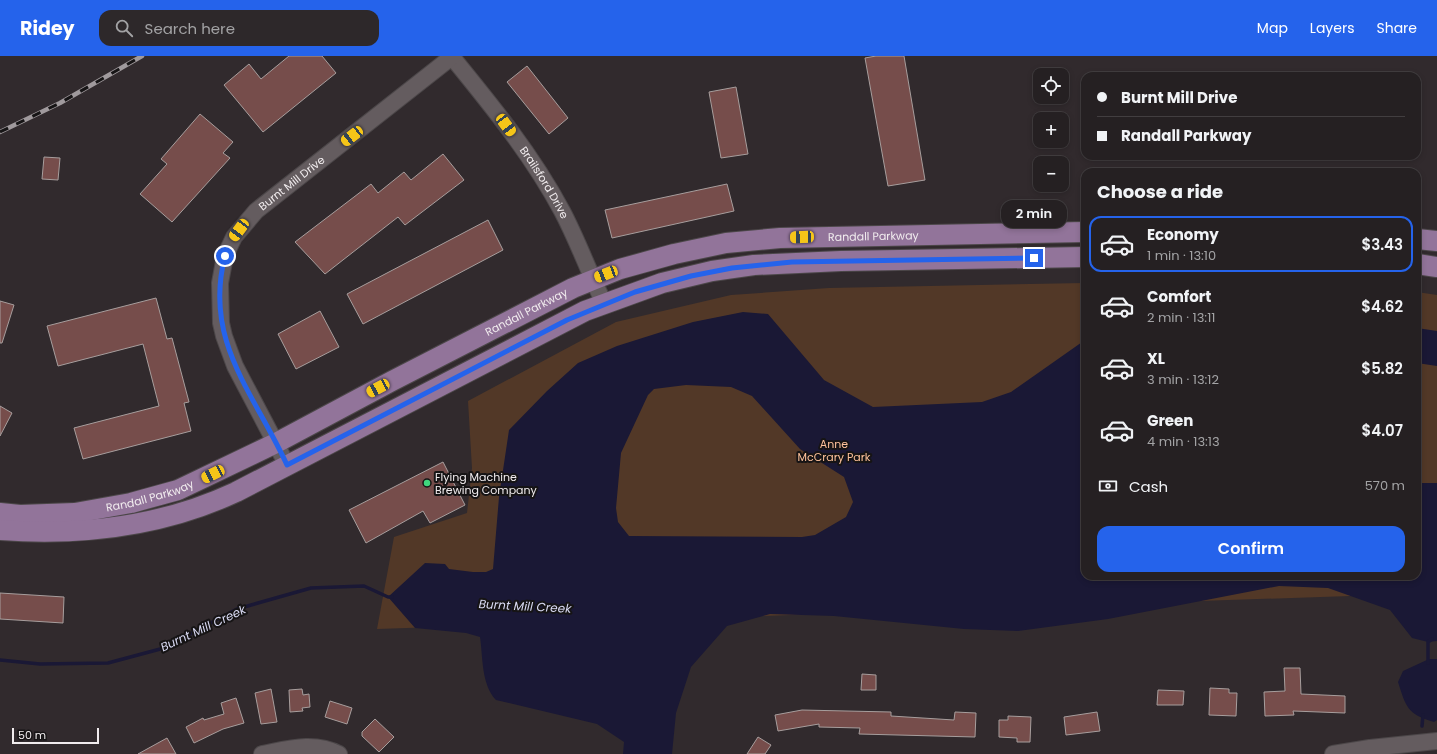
<!DOCTYPE html>
<meta charset="utf-8">
<style>
body{margin:0;font-family:Poppins,sans-serif;background:#2d282a;color:#f1f3f6;height:100vh;display:flex;flex-direction:column;font-size:15px;white-space:nowrap}
*{box-sizing:border-box;margin:0}
p{font-size:13px;color:#a3a3a5}
.icon{flex:none;width:22px;height:22px;fill:none;stroke:currentColor;stroke-width:2;stroke-linecap:round;stroke-linejoin:round}
.map{position:relative;flex:1;overflow:hidden}
.side{position:absolute;left:1081px;top:112px;width:340px;height:412px;display:flex;flex-direction:column;background:#252022;border-radius:12px;box-shadow:0 2px 6px #0003,0 0 0 1px #423e40}
.side>*{flex:none}
.guide{position:absolute;left:1081px;top:16px;width:340px;height:88px;border-radius:12px;box-shadow:0 2px 6px #0003,0 0 0 1px #423e40;display:grid;align-content:center;height:88px;padding:0 16px;background:#252022}
.buttons{position:absolute;left:1033px;top:12px;display:grid;gap:8px}
.buttons a{display:grid;place-items:center;width:36px;height:36px;border-radius:8px;background:#252022;box-shadow:0 2px 6px #0003,0 0 0 1px #423e40;font-size:20px}
.scale{position:absolute;left:12px;bottom:10px;width:87px;box-sizing:border-box;padding-left:4px;border:2px solid #f1ecee;border-top:0;font-size:11px;line-height:14px;white-space:nowrap;color:#f1ecee;-webkit-text-stroke:3px #161415;paint-order:stroke}
.end{position:absolute;width:18px;height:18px;margin:-9px;border:5px solid #2563eb;background:#fff;box-shadow:0 0 0 2px #fff}
.from{border-radius:50%}
.bubble{position:absolute;height:28px;border-radius:12px;background:#252022;box-shadow:0 2px 6px #0003,0 0 0 1px #423e40;font-size:13px;font-weight:600;line-height:28px;text-align:center}
.car{position:absolute;width:12px;height:24px;margin:-12px -6px;border-radius:5px;box-shadow:0 0 3px 1px #0007;background:linear-gradient(#f5c518 24%,#345 0 40%,#f5c518 0 76%,#345 0 86%,#f5c518 0)}
.guide b{display:flex;align-items:center;gap:14px;height:38px;font-size:15px}
.guide b+b{border-top:1px solid #423e40}
.guide i{width:10px;height:10px;background:#f1f3f6}
ul{padding:0;list-style:none}
li{display:flex;align-items:center;gap:12px;height:56px;margin:0 8px 6px;padding:0 8px;border:2px solid transparent;border-radius:12px}
li div{flex:1}
li b{display:block;font-size:15px}
li em{font-style:normal;font-weight:600}
li.current{border-color:#2563eb}
li>.icon{width:36px;height:36px;stroke-width:1.5}
h2{padding:0 16px;font-size:18px;line-height:48px}
.pay{display:flex;align-items:center;gap:10px;height:44px;padding:0 16px;font-size:15px}
.pay p{margin-inline-start:auto}
.action{display:flex;gap:8px;margin-top:auto;padding:8px 16px}
.action a{flex:1;height:46px;border-radius:12px;background:#2563eb;color:#fff;font-size:16px;font-weight:600;line-height:46px;text-align:center}
header{display:flex;align-items:center;gap:24px;box-sizing:border-box;height:56px;padding:0 20px;background:#2563eb;color:#fff}
header strong{font-size:19px}
nav{display:flex;gap:22px;margin-inline-start:auto;font-size:14px}
.search{width:280px;height:36px;background:#2d282a;display:flex;align-items:center;gap:10px;box-sizing:border-box;padding:0 14px;border-radius:12px;color:#a3a3a5;font-size:15px}
.map>svg:first-child{display:block}
.green{fill:#523827}
.water{fill:#1a1835;fill-rule:evenodd}
.lines{fill:none;stroke-linecap:round;stroke-linejoin:round}
.stream{stroke:#1a1835;stroke-width:3.5}
.building{fill:#764d4b;stroke:#a79e9d}
.minor-casing{stroke:#4c4749;stroke-width:18}
.major-casing{stroke:#4c4749;stroke-width:22}
.minor{stroke:#645c5f;stroke-width:16}
.major{stroke:#92749a;stroke-width:20}
.rail-casing{stroke:#a09a9d;stroke-width:4.5}
.rail{stroke:#161415;stroke-width:3;stroke-dasharray:9;stroke-linecap:butt}
.route{stroke:#2563eb;stroke-width:5}
.poi-dot{fill:#3fd77d;stroke:#161415;stroke-width:1.5}
.labels{text-anchor:middle;dominant-baseline:central;stroke-width:4;stroke-linejoin:round;paint-order:stroke}
.street-label{font-size:11px;fill:#f1ecee;stroke:#161415}
.park-label{font-size:11px;fill:#fec29b;stroke:#161415}
.poi-label{font-size:11px;fill:#f1ecee;stroke:#161415;text-anchor:start}
.water-label{font-size:12px;font-style:italic;fill:#dadbf4;stroke:#161415}
</style>
<header>
<strong>Ridey</strong>
<div class="search"><svg class="icon" aria-label="search" viewBox="0 0 24 24"><circle cx="10" cy="10" r="6"/><path d="M15 15l6 6"/></svg>Search here</div>
<nav><a>Map</a><a>Layers</a><a>Share</a></nav>
</header>
<div class="map">
<svg width="1437" height="698" viewBox="0 0 1437 698">
<rect width="100%" height="100%" fill="#312a2d"/>
<path class="green" d="M1085,227V520H1417V236L1437,239V537L377,573L394,481L467,457L472,412L468,345L616,266L731,239L829,232Z"/>
<path class="water" d="M743,256L768,258L824,324L873,351L982,346L1011,336L1085,284V520H1417V427H1437V585L1428,586L1412,582L1390,554L1328,532L1279,530L1108,563L1018,575L964,573L834,560L770,558L727,570L691,611L676,657L672,698H623L624,686L597,668L496,644C481,628 483,601 480,581L466,577L415,572L388,541L425,507L445,508L449,513L473,516H486L493,513L499,441L509,374L547,335L578,307L617,290L693,266ZM686,329L731,331L752,340L800,393L844,421L853,446L846,461L815,479L802,481L629,480L618,466L616,452L621,397L648,339L654,333Z
M1417,272L1437,275V310L1417,307Z
M1429,603H1437V664L1434,666C1407,658 1406,651 1398,626L1403,615Z"/>
<g class="lines">
<path class="stream" d="M0,604L40,608L108,607L164,592L237,553L311,532L364,530L388,541H392
M1428,607V586L1432,583
M1422,670L1423,659"/>
</g>
<path class="building" d="M289,0H322L336,17L263,76L224,29L249,8L261,23Z
M876,0H904L925,124L888,130L865,2Z
M527,10L568,62L549,78L507,26Z
M736,31L748,98L721,102L709,36Z
M200,58L233,86L223,97L230,102L172,166L140,138L167,108L161,103Z
M443,98L464,124L405,169L398,161L325,218L295,186L371,128L378,137L404,116L411,124Z
M44,101L60,102L58,124L42,123Z
M727,128L734,155L612,182L605,154Z
M488,164L503,194L363,268L347,238Z
M156,242L167,283L172,282L189,346L184,347L191,375L83,403L74,372L159,350L143,288L58,310L47,270Z
M0,245L14,249L2,287H0Z
M320,255L339,291L296,313L278,278Z
M0,350L12,357L0,380Z
M443,406L465,449L430,467L423,455L366,487L349,454Z
M0,537L64,541L63,567L0,563Z
M1284,612H1300L1301,638L1345,640V657L1293,655L1294,659L1265,660L1264,636L1285,635Z
M862,618L876,619V634H861Z
M1210,632L1229,633V637H1237L1236,660L1209,659Z
M271,633L277,666L261,668L255,637Z
M302,633L303,639L309,638L310,651L302,652L303,655L290,656L289,634Z
M1158,634L1184,635L1183,649H1157Z
M236,642L244,667L223,673L194,687L186,671L203,662L204,664L224,658L221,647Z
M330,645L352,652L347,668L325,661Z
M802,654L891,656V660L954,664L955,656L976,657L975,681L859,678L860,672L819,671V668L778,675L775,659Z
M1097,656L1100,675L1066,679L1064,661Z
M1008,660L1031,661L1030,686H1017V682L999,681V664H1008Z
M375,663L394,681L379,696L362,680V676Z
M758,681L771,689L765,698H747Z
M167,682L176,698H138Z"/>
<g class="lines">
<g class="minor-casing">
<g id="minor">
<path id="s1" d="M452,1C492,50 532,99 562,155C578,185 589,217 604,247"/>
<path id="s2" d="M287,409L235,310L224,280L221,267L220,227L225,200L234,181L256,155L453,0"/>
<path d="M262,698C288,693 314,685 339,698"/>
<path d="M1333,698L1370,692L1437,685"/>
</g>
</g>
<g class="major-casing">
<g id="major">
<path d="M1417,183L1437,185"/>
<path d="M1417,208L1437,211"/>
<path id="s3" d="M0,457L20,459L75,457L131,447L178,434L276,387L392,325L573,232L620,213L674,198L726,187L780,182L1085,176"/>
<path d="M0,474C82,480 161,471 236,436L585,255L662,227L712,215L754,209L841,205L1085,201"/>
</g>
</g>
<use href="#minor" class="minor"/>
<use href="#major" class="major"/>
<g class="rail-casing">
<path id="rail" d="M0,76L60,47L142,0"/>
</g>
<use href="#rail" class="rail"/>
</g>
<g class="lines">
<path class="route" d="M225,200C203,285 254,337 287,409L567,264L635,236L691,220L732,212L792,206L1034,202"/>
</g>
<circle class="poi-dot" cx="427" cy="427" r="4"/>
<g class="labels">
<g class="street-label">
<text stroke="none"><textPath href="#s2" startOffset="325">Burnt Mill Drive</textPath></text>
<text stroke="none"><textPath href="#s1" startOffset="156">Brailsford Drive</textPath></text>
<text stroke="none"><textPath href="#s3" startOffset="932">Randall Parkway</textPath></text>
<text stroke="none"><textPath href="#s3" startOffset="572">Randall Parkway</textPath></text>
<text stroke="none"><textPath href="#s3" startOffset="152">Randall Parkway</textPath></text>
</g>
<g class="park-label">
<text x="834" y="388">Anne<tspan x="834" dy="13">McCrary Park</tspan></text>
</g>
<g class="poi-label">
<text x="435" y="421">Flying Machine<tspan x="435" dy="13">Brewing Company</tspan></text>
</g>
<g class="water-label">
<text transform="translate(525 550) rotate(3)">Burnt Mill Creek</text>
<text transform="translate(203 572) rotate(-25)">Burnt Mill Creek</text>
</g>
</g>
</svg>
<div class="buttons">
<a><svg class="icon" aria-label="locate" viewBox="0 0 24 24"><circle cx="12" cy="12" r="6"/><path d="M12 2v4M12 18v4M2 12h4M18 12h4"/></svg></a>
<a>+</a>
<a>−</a>
</div>
<div class="scale">50 m</div>
<i class="end from" style="left:225px;top:200px"></i>
<i class="end" style="left:1034px;top:202px"></i>
<div class="bubble" style="left:1001px;top:144px;width:66px">2 min</div>
<i class="car" style="left:506px;top:69px;rotate:143deg"></i>
<i class="car" style="left:352px;top:80px;rotate:232deg"></i>
<i class="car" style="left:239px;top:174px;rotate:217deg"></i>
<i class="car" style="left:802px;top:181px;rotate:268deg"></i>
<i class="car" style="left:606px;top:218px;rotate:249deg"></i>
<i class="car" style="left:378px;top:332px;rotate:242deg"></i>
<i class="car" style="left:213px;top:418px;rotate:244deg"></i>
<div class="guide">
<b><i class="from"></i>Burnt Mill Drive</b>
<b><i></i>Randall Parkway</b>
</div>
<section class="side">
<h2>Choose a ride</h2>
<ul>
<li class="current"><svg class="icon" aria-label="car" viewBox="0 0 24 24"><path d="M5 17H2v-5l4-1 3-4h7l3 4 3 1v5h-3M9 17h6M6 11h13"/><circle cx="7" cy="17" r="2"/><circle cx="17" cy="17" r="2"/></svg><div><b>Economy</b><p>1 min · 13:10</p></div><em>$3.43</em></li>
<li><svg class="icon" aria-label="car" viewBox="0 0 24 24"><path d="M5 17H2v-5l4-1 3-4h7l3 4 3 1v5h-3M9 17h6M6 11h13"/><circle cx="7" cy="17" r="2"/><circle cx="17" cy="17" r="2"/></svg><div><b>Comfort</b><p>2 min · 13:11</p></div><em>$4.62</em></li>
<li><svg class="icon" aria-label="car" viewBox="0 0 24 24"><path d="M5 17H2v-5l4-1 3-4h7l3 4 3 1v5h-3M9 17h6M6 11h13"/><circle cx="7" cy="17" r="2"/><circle cx="17" cy="17" r="2"/></svg><div><b>XL</b><p>3 min · 13:12</p></div><em>$5.82</em></li>
<li><svg class="icon" aria-label="car" viewBox="0 0 24 24"><path d="M5 17H2v-5l4-1 3-4h7l3 4 3 1v5h-3M9 17h6M6 11h13"/><circle cx="7" cy="17" r="2"/><circle cx="17" cy="17" r="2"/></svg><div><b>Green</b><p>4 min · 13:13</p></div><em>$4.07</em></li>
</ul>
<div class="pay"><svg class="icon" aria-label="cash" viewBox="0 0 24 24"><path d="M3 7h18v10H3z"/><circle cx="12" cy="12" r="2"/></svg>Cash<p>570 m</p></div>
<div class="action"><a>Confirm</a></div>
</section>
</div>
